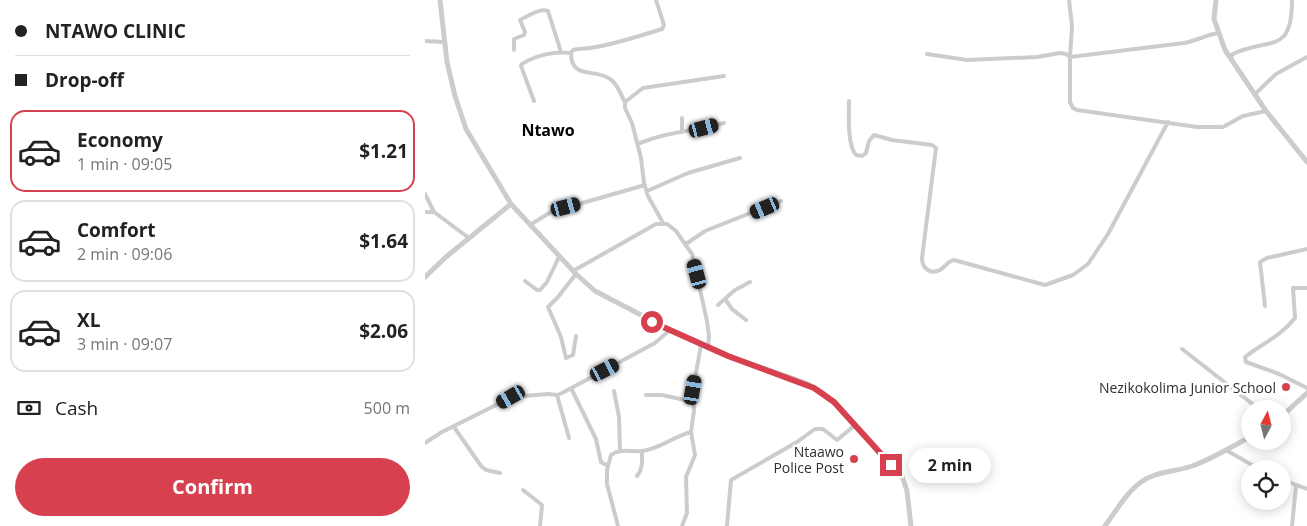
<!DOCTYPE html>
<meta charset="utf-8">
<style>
body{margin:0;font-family:"Open Sans",sans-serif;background:#f2f2f2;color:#222;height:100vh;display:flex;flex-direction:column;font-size:19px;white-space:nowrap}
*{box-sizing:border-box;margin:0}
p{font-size:16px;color:#767676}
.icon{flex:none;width:28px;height:28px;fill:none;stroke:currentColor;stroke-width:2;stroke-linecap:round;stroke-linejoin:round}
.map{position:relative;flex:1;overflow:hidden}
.panel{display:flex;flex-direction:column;background:#fff;width:425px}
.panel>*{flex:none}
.top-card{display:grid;align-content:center;height:110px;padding:0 15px;background:#fff}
.needle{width:32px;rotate:7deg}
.buttons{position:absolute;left:816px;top:400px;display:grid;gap:10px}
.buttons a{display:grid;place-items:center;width:50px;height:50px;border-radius:50%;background:#fff;box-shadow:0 2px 12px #0003;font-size:25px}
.end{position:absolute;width:22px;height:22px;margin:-11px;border:6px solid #d7414f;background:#fff;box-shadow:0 0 0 2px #fff}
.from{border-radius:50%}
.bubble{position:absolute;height:35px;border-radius:18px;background:#fff;box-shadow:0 2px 12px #0003;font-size:16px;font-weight:700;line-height:35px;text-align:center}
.car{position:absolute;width:15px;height:30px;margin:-15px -8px;border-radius:6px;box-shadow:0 0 4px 1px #0007;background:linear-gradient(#222 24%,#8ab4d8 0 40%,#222 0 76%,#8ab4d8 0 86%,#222 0)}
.top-card b{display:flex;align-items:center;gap:18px;height:48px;font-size:19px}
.top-card b+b{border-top:1px solid #e0e0e0}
.top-card i{width:12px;height:12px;background:#222}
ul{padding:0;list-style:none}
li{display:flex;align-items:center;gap:15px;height:82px;margin:0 10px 8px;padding:0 5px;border:2px solid #e0e0e0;border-radius:15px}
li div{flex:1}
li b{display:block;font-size:19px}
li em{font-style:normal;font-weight:700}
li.on{border-color:#d7414f}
li>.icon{width:45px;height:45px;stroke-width:1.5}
.pay{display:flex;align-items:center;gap:12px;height:55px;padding:0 15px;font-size:19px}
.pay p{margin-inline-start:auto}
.primary-button{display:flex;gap:10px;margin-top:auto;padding:10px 15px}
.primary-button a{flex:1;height:58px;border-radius:30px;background:#d7414f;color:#fff;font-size:20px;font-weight:700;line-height:58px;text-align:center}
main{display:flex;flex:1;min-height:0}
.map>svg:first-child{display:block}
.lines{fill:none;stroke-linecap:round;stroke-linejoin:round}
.minor{stroke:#ccc;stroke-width:4}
.tertiary{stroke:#ccc;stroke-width:5}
.route{stroke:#d7414f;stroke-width:6}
.poi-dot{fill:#d7414f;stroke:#fff;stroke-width:2}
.labels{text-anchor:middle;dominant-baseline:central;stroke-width:5;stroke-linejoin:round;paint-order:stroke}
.poi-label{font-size:14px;fill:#2f2f2f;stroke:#fff;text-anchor:end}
.quarter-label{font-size:16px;font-weight:bold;fill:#000;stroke:#fff}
</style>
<main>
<section class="panel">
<div class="top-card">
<b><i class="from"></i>NTAWO CLINIC</b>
<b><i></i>Drop-off</b>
</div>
<ul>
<li class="on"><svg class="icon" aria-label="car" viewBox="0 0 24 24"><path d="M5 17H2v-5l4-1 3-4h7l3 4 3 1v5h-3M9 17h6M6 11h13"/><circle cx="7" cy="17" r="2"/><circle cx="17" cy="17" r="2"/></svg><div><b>Economy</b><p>1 min · 09:05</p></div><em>$1.21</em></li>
<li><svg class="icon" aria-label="car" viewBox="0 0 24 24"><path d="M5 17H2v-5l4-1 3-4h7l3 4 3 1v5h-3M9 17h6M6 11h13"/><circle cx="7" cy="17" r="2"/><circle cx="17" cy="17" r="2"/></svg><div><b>Comfort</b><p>2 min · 09:06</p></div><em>$1.64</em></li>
<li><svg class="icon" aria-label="car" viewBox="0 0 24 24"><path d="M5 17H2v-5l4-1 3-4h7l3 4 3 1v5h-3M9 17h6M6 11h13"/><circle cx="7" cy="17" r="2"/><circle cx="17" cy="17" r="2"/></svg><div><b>XL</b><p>3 min · 09:07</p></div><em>$2.06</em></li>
</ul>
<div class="pay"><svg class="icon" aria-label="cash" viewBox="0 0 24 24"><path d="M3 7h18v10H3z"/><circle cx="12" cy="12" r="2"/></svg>Cash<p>500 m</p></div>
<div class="primary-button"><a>Confirm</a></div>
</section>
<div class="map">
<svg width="882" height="526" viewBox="0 0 882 526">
<rect width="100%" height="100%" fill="#fff"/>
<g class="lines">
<path class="minor" d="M644,0L647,26L645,57V102L648,108L652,110L772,127H798L818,116L841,111
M0,41L19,42
M89,50V39L99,35L100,32L95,20C103,16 114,8 123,11L136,52
M502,54L542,60L612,57L635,53L641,54L645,57L759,43C771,41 781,35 793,33
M807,59L806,55C843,36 867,57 867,0
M830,94L851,74L882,57
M109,101L96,66L97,64C111,55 130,51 146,53
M424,101C424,115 422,145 431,155L437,156L441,153L444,141L449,135L467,140L507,145L511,148L497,258C497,268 505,275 515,270C521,266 523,261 529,260L620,285L648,275L663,264L683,234L743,122
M200,102C195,94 193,84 185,79C170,68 146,80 146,53L148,50C155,48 163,49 171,47C193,43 215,36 237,29L239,25L231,0
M257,118V132
M213,144C240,132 270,131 299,123
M222,191L263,173L315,158
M0,194L9,212L44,238
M0,212H9
M238,223L223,196L219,183L216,158L207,123L200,108V102L218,88L299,76
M105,225L126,212L220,185
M261,244L280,231L356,201
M148,271L231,224H242L251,231L267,254L282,321L284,336L283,348
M151,274L133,297L123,307L136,337L141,358L148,355L151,336
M100,281L112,290H115L122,282L134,257
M882,288H868L870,318C857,335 837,344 820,357L821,362L854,374L882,388
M300,299L307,309L321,320
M293,305L310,290L325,282
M840,306L835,262L842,258L882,249
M757,349L834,409
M146,388L171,439L176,462L183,466
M189,391L194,417L195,451
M132,395L144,438
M221,395H237L269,402
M29,427L56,466L61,470L75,473
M0,443L17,432L87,397L123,394L132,395L137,393L230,343L245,330
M801,450L834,469
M212,476C218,469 217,460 217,451
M858,480L882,489
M98,490L117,505L115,526
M193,526L182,484V470L186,455C195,448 207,452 217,451C235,449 249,436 266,432
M257,526L262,513L261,477L270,455L266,432L269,411L268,390L276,345
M302,526L306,480L372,442L390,429H398L412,440L430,425
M867,526L871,486"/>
<path class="tertiary" d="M15,0L22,62L30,96L41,129L86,204L151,274L170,291L245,330L303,356L381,383L398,393L409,402L477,476L482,491L486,526
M791,0L789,19L800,50L841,111L882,162
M0,277L21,257L86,204
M858,415L882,393
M680,526C691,511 701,493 716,482C731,471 750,472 767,466C787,459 806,447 825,437"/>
</g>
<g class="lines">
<path class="route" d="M227,322L303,356L389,388L409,402L466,465"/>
</g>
<g class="poi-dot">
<circle cx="861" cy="387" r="5"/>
<circle cx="429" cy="459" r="5"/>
</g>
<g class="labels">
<g class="poi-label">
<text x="851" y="387">Nezikokolima Junior School</text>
<text x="419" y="451">Ntaawo<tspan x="419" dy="16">Police Post</tspan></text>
</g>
<g class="quarter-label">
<text x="123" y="130">Ntawo</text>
</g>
</g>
</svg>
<div class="buttons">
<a><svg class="needle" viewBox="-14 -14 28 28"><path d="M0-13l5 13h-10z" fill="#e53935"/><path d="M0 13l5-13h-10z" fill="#767676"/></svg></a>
<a><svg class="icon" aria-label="locate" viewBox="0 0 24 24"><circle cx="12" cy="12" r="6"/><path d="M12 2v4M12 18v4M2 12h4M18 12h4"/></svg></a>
</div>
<i class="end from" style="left:227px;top:322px"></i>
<i class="end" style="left:466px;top:465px"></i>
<div class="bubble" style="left:484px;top:448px;width:82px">2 min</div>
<i class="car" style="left:279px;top:128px;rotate:75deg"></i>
<i class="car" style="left:141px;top:207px;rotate:75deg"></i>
<i class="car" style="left:340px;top:208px;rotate:247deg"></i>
<i class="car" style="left:272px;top:274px;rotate:345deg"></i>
<i class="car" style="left:180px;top:370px;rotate:63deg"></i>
<i class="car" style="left:268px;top:390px;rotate:10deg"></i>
<i class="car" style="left:86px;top:397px;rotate:240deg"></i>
</div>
</main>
